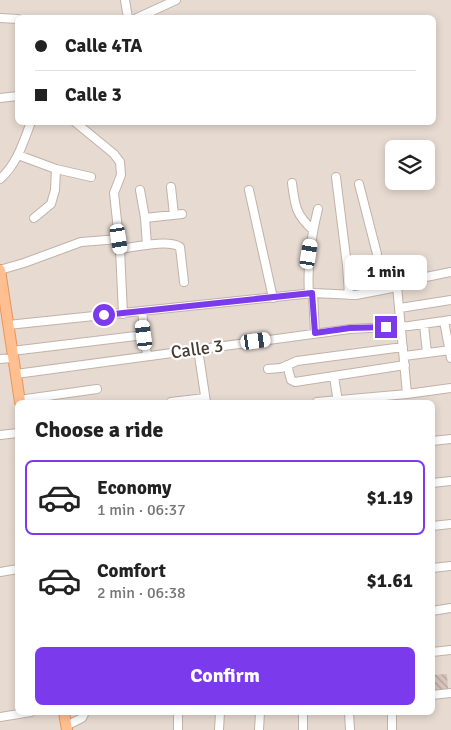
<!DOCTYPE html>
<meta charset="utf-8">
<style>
body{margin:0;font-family:Signika,sans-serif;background:#f2f2f2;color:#222;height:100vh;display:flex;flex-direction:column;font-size:19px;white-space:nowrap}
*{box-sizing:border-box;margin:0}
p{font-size:16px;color:#767676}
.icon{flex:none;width:28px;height:28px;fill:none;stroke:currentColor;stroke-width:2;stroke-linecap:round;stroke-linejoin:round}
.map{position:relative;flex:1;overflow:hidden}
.sheet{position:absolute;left:15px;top:400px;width:420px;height:315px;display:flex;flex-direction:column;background:#fff;border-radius:8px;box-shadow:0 2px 8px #0003}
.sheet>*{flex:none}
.hud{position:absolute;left:15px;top:15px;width:421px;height:110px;border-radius:8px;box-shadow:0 2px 8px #0003;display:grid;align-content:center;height:110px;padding:0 20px;background:#fff}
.controls{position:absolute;left:385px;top:140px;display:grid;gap:10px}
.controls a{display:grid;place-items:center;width:50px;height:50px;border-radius:8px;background:#fff;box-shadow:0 2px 8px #0003;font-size:25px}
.end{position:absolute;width:22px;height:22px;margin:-11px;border:6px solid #7c3aed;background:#fff;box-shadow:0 0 0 2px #fff}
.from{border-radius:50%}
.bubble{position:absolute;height:35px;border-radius:8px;background:#fff;box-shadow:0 2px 8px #0003;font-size:16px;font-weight:800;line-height:35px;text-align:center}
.car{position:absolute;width:15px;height:30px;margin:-15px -8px;border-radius:6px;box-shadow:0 0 4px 1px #0007;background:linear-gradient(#fff 24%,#345 0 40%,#fff 0 76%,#345 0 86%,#fff 0)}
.hud b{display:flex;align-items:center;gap:18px;height:48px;font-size:19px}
.hud b+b{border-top:1px solid #e0e0e0}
.hud i{width:12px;height:12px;background:#222}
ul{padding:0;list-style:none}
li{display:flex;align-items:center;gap:15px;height:75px;margin:0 10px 8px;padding:0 10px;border:2px solid transparent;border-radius:8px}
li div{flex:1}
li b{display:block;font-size:19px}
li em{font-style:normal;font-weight:800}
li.selected{border-color:#7c3aed}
li>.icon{width:45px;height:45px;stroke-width:1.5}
h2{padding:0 20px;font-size:22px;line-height:60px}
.cta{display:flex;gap:10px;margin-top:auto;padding:10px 20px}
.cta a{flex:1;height:58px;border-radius:8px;background:#7c3aed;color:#fff;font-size:20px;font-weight:800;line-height:58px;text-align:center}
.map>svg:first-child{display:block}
.residential{fill:#e7dad1;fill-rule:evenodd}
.building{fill:url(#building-back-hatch)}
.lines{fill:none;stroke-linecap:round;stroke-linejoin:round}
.minor-casing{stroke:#c1b2a9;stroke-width:10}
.major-casing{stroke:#e9955b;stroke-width:12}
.minor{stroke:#fff;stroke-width:8}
.major{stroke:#ffbf90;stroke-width:10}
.route{stroke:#7c3aed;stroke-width:6}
.labels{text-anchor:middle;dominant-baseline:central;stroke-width:4.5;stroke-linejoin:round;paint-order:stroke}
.street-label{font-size:18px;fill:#453933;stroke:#fff}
</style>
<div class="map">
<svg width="451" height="730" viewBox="0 0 451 730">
<defs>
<pattern id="building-back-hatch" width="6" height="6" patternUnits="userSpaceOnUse" patternTransform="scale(1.25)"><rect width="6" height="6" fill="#d8c4bb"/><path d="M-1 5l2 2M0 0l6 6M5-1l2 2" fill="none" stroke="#b1a099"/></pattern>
</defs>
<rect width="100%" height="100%" fill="#f3eae3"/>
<path class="residential" d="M0,0H451V730H0ZM18,18H434V122H18ZM394,149H426V181H394ZM18,402H432V712H18Z"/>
<path class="building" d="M447,674L448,690L432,691V675Z"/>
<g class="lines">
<g class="minor-casing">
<path id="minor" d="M125,0L128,18
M0,18L18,19
M137,18L176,0
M0,98L18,96
M75,122L114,154L120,162L121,175L114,193L120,249L123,314
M18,155L56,169L91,177
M336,177L347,265L349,295
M0,179C17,164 23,143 31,122
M292,183C295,205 295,214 313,230
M359,184L377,254L374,274L377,291
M171,187L174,215
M140,190L145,218
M249,190L273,298
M34,218L51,204L55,190L56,169
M147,245L145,218L182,214
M120,249C135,247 168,239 180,247L184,282
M0,270L24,263L81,242L119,239
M397,286L407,394
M313,293L315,333
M309,294C307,265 311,237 318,209
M400,308L451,300
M142,311L147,356
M444,321L451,358
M8,325L313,293L356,295L392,288L421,278L451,272
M424,325L427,353
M198,349L206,402
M12,351L144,335
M404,356L451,350
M0,359L13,358
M287,365L291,380L295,382L405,365
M268,369L281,368L297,361L403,347
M16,374L350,329L409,326L451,320
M334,377L338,402
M19,400L97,389
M171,402L205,398
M317,402L407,394L451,388
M0,435L18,433
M432,441L451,439
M432,483L451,481
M432,526L451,524
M432,568L451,566
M0,572L18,569
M432,611L451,608
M432,652L451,650
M432,695L451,693
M349,712L350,730
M392,712V730
M0,717L31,712
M66,726L82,718L85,712
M178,730V712
M219,730L220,712
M259,730L260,712
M303,730V712"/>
</g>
<g class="major-casing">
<path id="major" d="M0,270L20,402
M64,712L67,730"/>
</g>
<use href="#minor" class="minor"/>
<use href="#major" class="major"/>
</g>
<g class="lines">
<path class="route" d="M104,315L312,293L315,333L350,328L386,327"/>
</g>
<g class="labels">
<g class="street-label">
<text transform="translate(197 349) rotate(-8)">Calle 3</text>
</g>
</g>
</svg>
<div class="controls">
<a><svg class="icon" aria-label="layers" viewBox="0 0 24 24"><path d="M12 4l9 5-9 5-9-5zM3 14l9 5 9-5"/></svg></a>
</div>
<i class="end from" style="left:104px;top:315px"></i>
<i class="end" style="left:386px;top:327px"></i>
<div class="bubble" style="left:345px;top:255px;width:82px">1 min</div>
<i class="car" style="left:119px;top:239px;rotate:171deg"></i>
<i class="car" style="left:309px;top:254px;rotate:9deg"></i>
<i class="car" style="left:144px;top:335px;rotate:353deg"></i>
<i class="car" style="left:256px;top:341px;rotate:82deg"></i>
<div class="hud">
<b><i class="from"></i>Calle 4TA</b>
<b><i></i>Calle 3</b>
</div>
<section class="sheet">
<h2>Choose a ride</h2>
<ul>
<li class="selected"><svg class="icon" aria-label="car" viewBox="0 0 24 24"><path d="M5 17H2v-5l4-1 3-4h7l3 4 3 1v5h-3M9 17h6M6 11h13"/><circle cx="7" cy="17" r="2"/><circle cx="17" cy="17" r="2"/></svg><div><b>Economy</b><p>1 min · 06:37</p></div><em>$1.19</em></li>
<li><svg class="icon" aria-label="car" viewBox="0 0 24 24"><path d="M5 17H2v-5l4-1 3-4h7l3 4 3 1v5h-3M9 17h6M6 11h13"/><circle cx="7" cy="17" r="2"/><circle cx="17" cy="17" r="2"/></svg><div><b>Comfort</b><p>2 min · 06:38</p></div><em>$1.61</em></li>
</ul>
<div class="cta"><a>Confirm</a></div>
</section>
</div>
